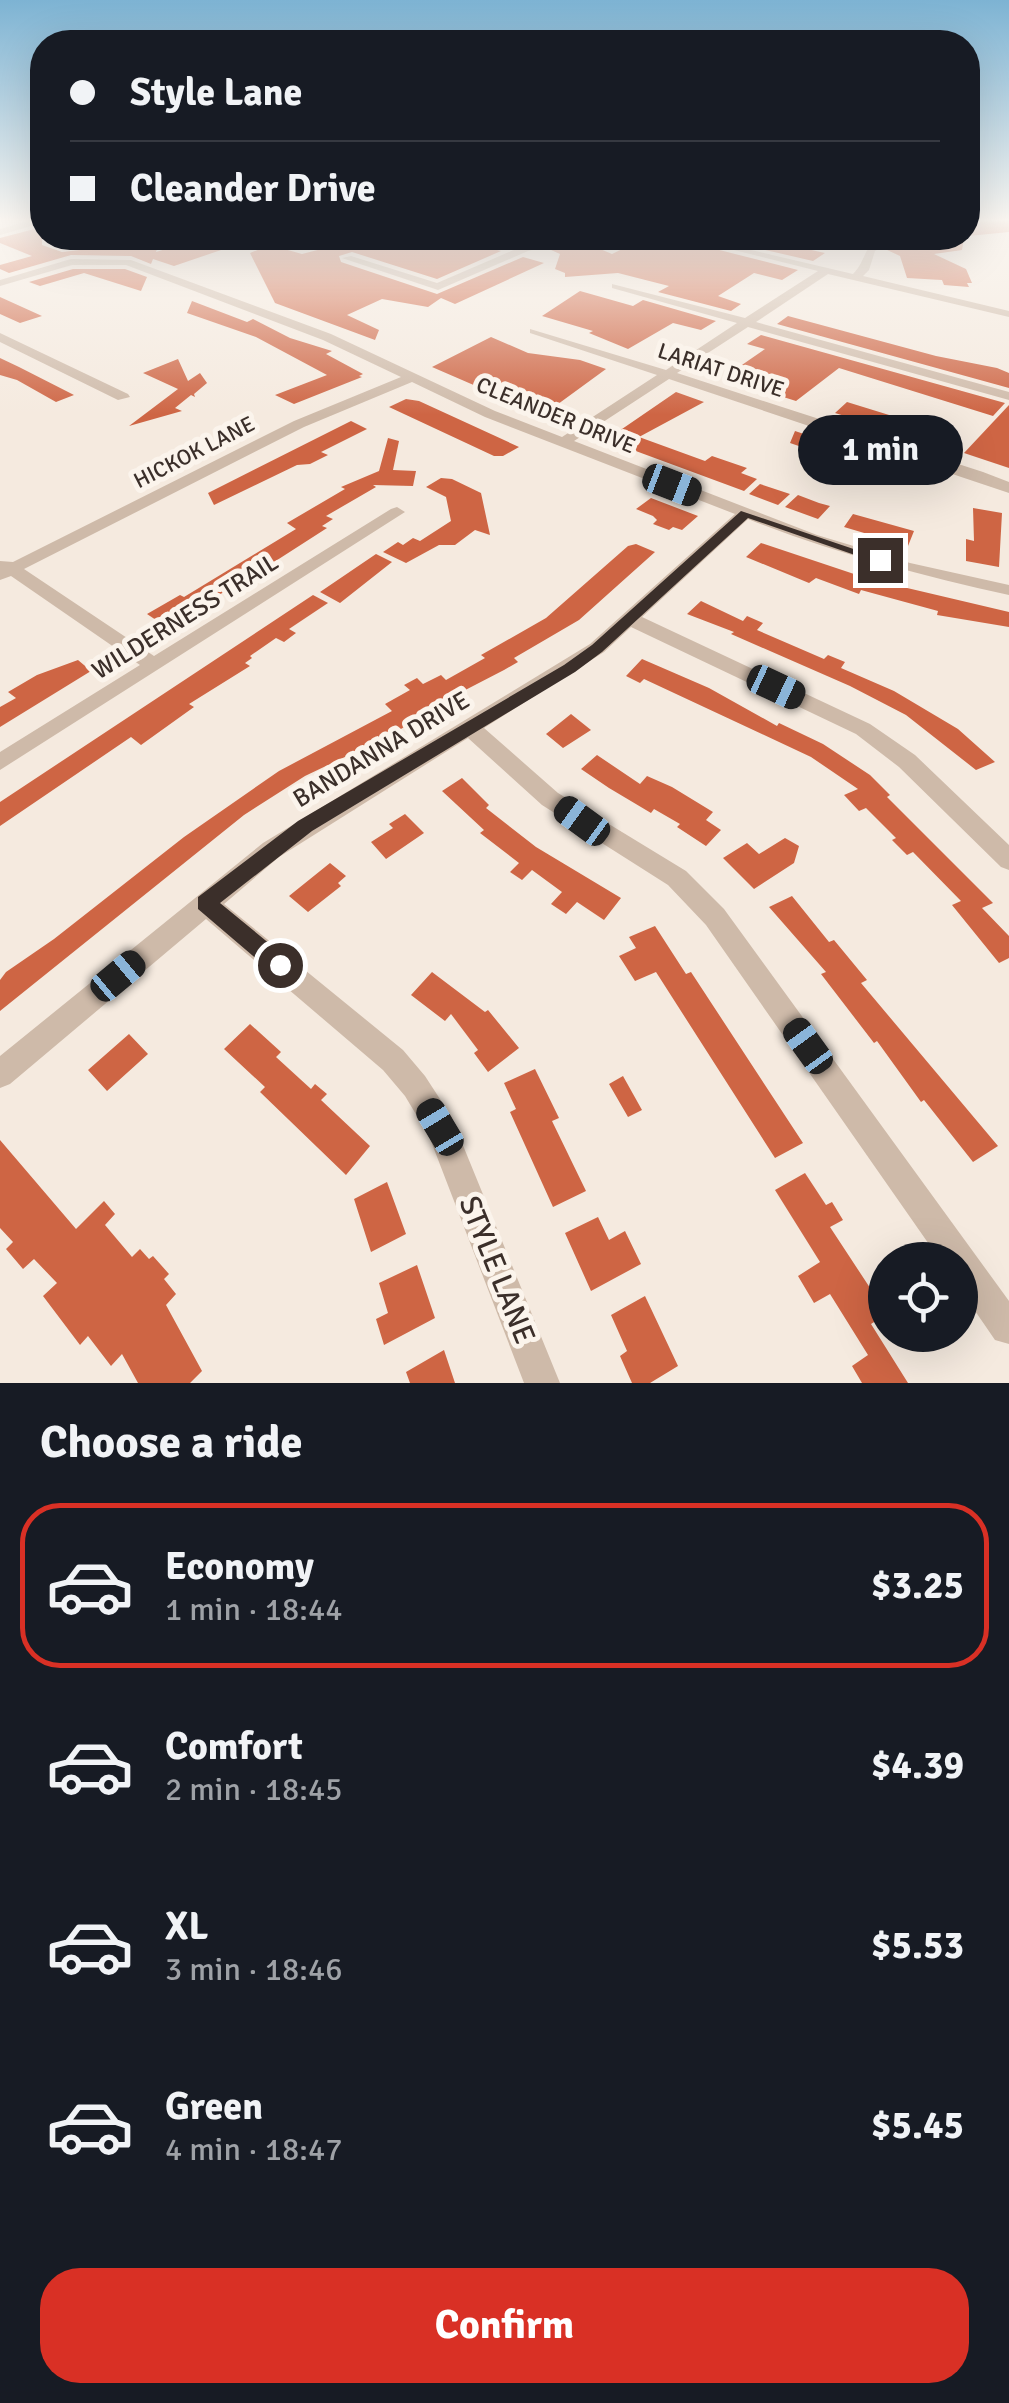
<!DOCTYPE html>
<meta charset="utf-8">
<style>
body{margin:0;font-family:Signika,sans-serif;background:#242831;color:#f1f3f6;height:100vh;display:flex;flex-direction:column;font-size:38px;white-space:nowrap}
*{box-sizing:border-box;margin:0}
p{font-size:32px;color:#9ea1a6}
.icon{flex:none;width:55px;height:55px;fill:none;stroke:currentColor;stroke-width:2;stroke-linecap:round;stroke-linejoin:round}
.map{position:relative;height:1383px;overflow:hidden}
.drawer{display:flex;flex-direction:column;background:#171b24;flex:1}
.drawer>*{flex:none}
.hud{position:absolute;left:30px;top:30px;width:950px;height:220px;border-radius:40px;box-shadow:0 10px 40px #0002;display:grid;align-content:center;height:220px;padding:0 40px;background:#171b24}
.tools{position:absolute;left:868px;top:1242px;display:grid;gap:20px}
.tools a{display:grid;place-items:center;width:110px;height:110px;border-radius:50%;background:#171b24;box-shadow:0 10px 40px #0002;font-size:50px}
.end{position:absolute;width:45px;height:45px;margin:-22px;border:12px solid #3b2f2a;background:#fff;box-shadow:0 0 0 5px #fff}
.from{border-radius:50%}
.bubble{position:absolute;height:70px;border-radius:35px;background:#171b24;box-shadow:0 10px 40px #0002;font-size:32px;font-weight:700;line-height:70px;text-align:center}
.car{position:absolute;width:30px;height:60px;margin:-30px -15px;border-radius:12px;box-shadow:0 0 8px 2px #0007;background:linear-gradient(#222 24%,#8ab4d8 0 40%,#222 0 76%,#8ab4d8 0 86%,#222 0)}
.hud b{display:flex;align-items:center;gap:35px;height:95px;font-size:38px}
.hud b+b{border-top:2px solid #363941}
.hud i{width:25px;height:25px;background:#f1f3f6}
ul{padding:0;list-style:none}
li{display:flex;align-items:center;gap:30px;height:165px;margin:0 20px 15px;padding:0 20px;border:5px solid transparent;border-radius:40px}
li div{flex:1}
li b{display:block;font-size:38px}
li em{font-style:normal;font-weight:700}
li.active{border-color:#d93025}
li>.icon{width:90px;height:90px;stroke-width:1.5}
h2{padding:0 40px;font-size:45px;line-height:120px}
.action{display:flex;gap:20px;margin-top:auto;padding:20px 40px}
.action a{flex:1;height:115px;border-radius:40px;background:#d93025;color:#fff;font-size:40px;font-weight:700;line-height:115px;text-align:center}
.map>svg:first-child{display:block}
.building{fill:#ce6544}
.lines{fill:none;stroke-linecap:round;stroke-linejoin:round}
.minor{fill:#cebaa9;fill-rule:evenodd}
.route{fill:#3b2f2a}
.labels{text-anchor:middle;dominant-baseline:central;stroke-width:10;stroke-linejoin:round;paint-order:stroke}
.far-street-label{font-size:22px;fill:#3b2f2a;stroke:#fbf4ec}
.street-label{font-size:25px;fill:#3b2f2a;stroke:#fbf4ec}
.near-street-label{font-size:30px;fill:#3b2f2a;stroke:#fbf4ec}
</style>
<div class="map">
<svg width="1009" height="1383" viewBox="0 0 1009 1383">
<rect width="100%" height="100%" fill="#f5eadf"/>
<path class="building" d="M968,221H1009V232L968,236Z
M42,227V245L62,252L134,244L158,246L156,252L198,239L227,248L174,266L153,259L151,264L131,256L71,255L9,273L0,269V265L32,256L0,243V238Z
M364,238H451L501,251L437,279L352,252L339,256L341,262L437,294L523,257L544,263L455,304L441,298L428,307L382,299L347,315L379,330L375,340L275,303L250,253L270,245L302,254Z
M577,238H586V243L612,254L645,238L683,246L684,241L798,270L782,280L754,273L718,296L741,304L731,311L658,292L669,286L618,273L565,277V273L555,269L560,254L549,249Z
M714,238H757L825,253L813,261Z
M896,238H964L962,250L934,254L966,269L972,283H967L969,287L944,285L942,280L907,278L900,256L885,249Z
M73,269H125L147,277L141,291L84,273L40,286L29,282Z
M580,291L633,306L643,300L716,321L701,330L673,323L628,349L589,333L593,331L542,316Z
M0,297L42,316L20,323L0,314Z
M192,301L247,322L253,319L290,338L332,351L326,354L363,374L359,376L362,377L294,404L275,395L327,375L256,337L187,313Z
M788,316L936,356L997,368L1009,373V388L777,324Z
M761,335L1005,403L993,416L839,368L796,401L723,378L765,349L747,344Z
M491,337L528,353L580,360L606,369L543,415L432,367Z
M0,358L19,367L74,395L56,402L17,380L0,375Z
M178,359L188,381L200,373L207,383L194,394L195,397L191,395L175,408L182,411L129,426L178,389L143,373Z
M676,392L704,402L639,437L705,461L712,456L747,468L741,473L757,479L744,491L606,440Z
M406,399L419,401L519,447L503,456H494L389,407Z
M847,402L928,427L918,439L835,413Z
M1009,405V468L964,453Z
M351,421L367,429L321,452L328,455L310,464L297,465L214,505L208,493Z
M795,431L843,447L831,457L790,443Z
M388,438L399,441L393,470L416,471L413,486L373,485L376,487L326,516L333,519L322,526L327,528L257,573L165,626L147,614L180,595L184,597L296,529L287,523L345,489L341,487L379,471Z
M441,478L452,479L481,493L490,535L475,530L455,545H439L406,563L383,552L398,542L403,545L413,538L420,541L451,521L446,497L426,487Z
M760,484L790,494L778,505L749,494Z
M798,495L819,503L830,506L818,519L785,507Z
M651,498L698,516L682,530L673,527L669,530L653,524L657,520L653,516L636,509Z
M973,508L1002,513L999,567L966,561V539L974,541Z
M853,514L914,531L908,546L844,527Z
M761,543L869,579L1009,612V627L937,615L938,611L861,590L859,594L816,578L809,583L746,557Z
M636,544L655,552L579,620L514,658L518,662L504,670L446,700L443,703L448,708L439,718L431,710L393,734L305,776L244,815L0,1011V980L6,972L54,939L184,837L279,771L392,711L385,704L410,690L404,685L417,678L423,684L441,675L446,680L485,658L481,655L546,618L628,546Z
M376,554L392,562L340,603L320,592Z
M313,595L328,603L289,629L296,633L284,642L276,638L250,656L252,658L245,663L250,666L189,704L194,707L141,745L131,737L0,826V802Z
M701,601L743,621L747,616L763,623L757,630L824,659L828,655L845,662L841,668L894,691L958,729L995,762L976,770L906,715L850,686L731,634L734,632L687,614Z
M642,659L709,688L777,726L779,723L823,744L870,775L890,795L887,797L993,903L982,908L1009,936V958L999,963L952,905L961,901L913,852L907,855L892,840L896,838L866,808L859,811L844,795L858,789L811,757L644,679L640,683L626,676Z
M78,660L91,671L0,727V707L16,698L8,692L37,675Z
M571,714L591,730L563,748L546,734Z
M597,755L640,784L647,776L672,787L713,812L706,820L721,830L706,846L677,827L680,824L654,809L651,813L609,788L581,769Z
M462,778L489,805L486,808L536,847L621,898L604,920L577,902L566,914L551,904L562,892L532,870L522,880L510,872L519,863L480,833L484,830L442,791Z
M405,814L424,833L386,859L371,842L393,828L389,824Z
M785,838L799,846L794,863L754,889L723,858L747,843L759,854Z
M330,863L346,876L338,883L341,886L308,912L289,896Z
M792,896L829,942L834,940L867,980L861,983L998,1146L973,1162L924,1100L921,1102L877,1041L874,1043L821,974L826,972L769,907Z
M655,926L686,974L691,972L803,1143L775,1158L656,972L635,981L619,956L636,948L629,937Z
M432,972L485,1012L488,1010L519,1048L488,1072L474,1053L478,1050L451,1014L445,1021L411,995Z
M250,1024L281,1052L276,1057L311,1089L315,1084L327,1094L321,1100L370,1146L346,1175L260,1092L265,1087L224,1049Z
M129,1034L148,1054L107,1091L88,1070Z
M535,1069L559,1118L552,1121L586,1191L553,1207L510,1112L516,1109L504,1083Z
M623,1076L642,1110L628,1117L609,1084Z
M0,1140L76,1229L104,1201L115,1214L105,1225L132,1257L140,1249L149,1259L153,1256L169,1274L164,1279L176,1294L166,1305L202,1371L190,1383H138L122,1354L111,1366L88,1336L80,1345L43,1296L57,1283L34,1259L23,1269L6,1249L13,1242L0,1228Z
M805,1173L826,1205L832,1202L843,1220L830,1227L876,1297L885,1315L871,1324L908,1383H862L852,1366L868,1355L830,1294L814,1303L798,1276L820,1262L775,1190Z
M387,1182L406,1234L371,1252L354,1199Z
M598,1217L609,1240L625,1231L641,1264L591,1291L565,1233Z
M417,1265L435,1318L384,1345L376,1319L388,1313L379,1283Z
M645,1296L678,1366L650,1383H632L620,1356L627,1351L611,1315Z
M444,1350L455,1383H410L406,1372Z"/>
<g class="lines">
<path class="minor" d="M28,221L42,223L0,235V229Z
M480,238C495,238 507,244 522,245C538,247 556,237 573,238L528,251L438,290L342,258L351,256L437,283L516,249Z
M686,238H700L853,274C869,258 862,238 893,238L875,251L869,270L863,276L1009,311V317L828,274L756,322L1009,392V400L748,327L677,373L983,472L1009,482V493L669,379L574,441L817,535L910,563L1009,585V595C920,575 834,553 748,519L642,617L870,724L915,755L1009,845V870L1001,867L899,767L856,734L631,627L604,652L484,728L558,793L686,871L724,909L1009,1301V1344L995,1340L960,1289V1260H940L706,925L668,885L542,805L468,738L279,857L224,904L403,1050L425,1076L451,1116L560,1383H524L429,1136L405,1096L383,1070L206,919L10,1084L0,1088V1056L263,843L590,644L735,514L485,417L412,382L304,427L24,569L154,656L391,509L397,507L405,512L0,770V752L140,665L11,576L0,580V561L13,562L294,421L401,377L323,340L126,265H72L0,286V280L71,259L131,260L331,334L495,411L562,437L657,375L530,333V329L666,370L737,323L612,288V284L745,318L818,271Z
M0,333L128,394L130,397L118,400L0,342Z"/>
</g>
<linearGradient id="sky" x2="0" y2="1"><stop stop-color="#7db3d3"/><stop offset="0.53" stop-color="#faf6f1"/><stop offset="1" stop-color="#faf6f1" stop-opacity="0"/></linearGradient>
<rect width="1009" height="415" fill="url(#sky)"/>
<path class="route" d="M741,511L886,560L875,562L748,518L602,652L575,672L312,831L220,903L287,958L290,965L287,972H272L198,909V897L298,821L564,665L592,645Z"/>
<g class="labels">
<g class="far-street-label">
<text transform="translate(721 370) rotate(18)">LARIAT DRIVE</text>
<text transform="translate(556 415) rotate(22)">CLEANDER DRIVE</text>
<text transform="translate(194 452) rotate(-27)">HICKOK LANE</text>
</g>
<g class="street-label">
<text transform="translate(185 616) rotate(-32)">WILDERNESS TRAIL</text>
<text transform="translate(381 749) rotate(-31)">BANDANNA DRIVE</text>
</g>
<g class="near-street-label">
<text transform="translate(497 1270) rotate(68)">STYLE LANE</text>
</g>
</g>
</svg>
<div class="tools">
<a><svg class="icon" aria-label="locate" viewBox="0 0 24 24"><circle cx="12" cy="12" r="6"/><path d="M12 2v4M12 18v4M2 12h4M18 12h4"/></svg></a>
</div>
<i class="end from" style="left:280px;top:965px"></i>
<i class="end" style="left:880px;top:560px"></i>
<div class="bubble" style="left:798px;top:415px;width:165px">1 min</div>
<i class="car" style="left:672px;top:485px;rotate:111deg"></i>
<i class="car" style="left:776px;top:687px;rotate:115deg"></i>
<i class="car" style="left:582px;top:821px;rotate:306deg"></i>
<i class="car" style="left:118px;top:976px;rotate:50deg"></i>
<i class="car" style="left:808px;top:1046px;rotate:324deg"></i>
<i class="car" style="left:440px;top:1127px;rotate:329deg"></i>
<div class="hud">
<b><i class="from"></i>Style Lane</b>
<b><i></i>Cleander Drive</b>
</div>
</div>
<section class="drawer">
<h2>Choose a ride</h2>
<ul>
<li class="active"><svg class="icon" aria-label="car" viewBox="0 0 24 24"><path d="M5 17H2v-5l4-1 3-4h7l3 4 3 1v5h-3M9 17h6M6 11h13"/><circle cx="7" cy="17" r="2"/><circle cx="17" cy="17" r="2"/></svg><div><b>Economy</b><p>1 min · 18:44</p></div><em>$3.25</em></li>
<li><svg class="icon" aria-label="car" viewBox="0 0 24 24"><path d="M5 17H2v-5l4-1 3-4h7l3 4 3 1v5h-3M9 17h6M6 11h13"/><circle cx="7" cy="17" r="2"/><circle cx="17" cy="17" r="2"/></svg><div><b>Comfort</b><p>2 min · 18:45</p></div><em>$4.39</em></li>
<li><svg class="icon" aria-label="car" viewBox="0 0 24 24"><path d="M5 17H2v-5l4-1 3-4h7l3 4 3 1v5h-3M9 17h6M6 11h13"/><circle cx="7" cy="17" r="2"/><circle cx="17" cy="17" r="2"/></svg><div><b>XL</b><p>3 min · 18:46</p></div><em>$5.53</em></li>
<li><svg class="icon" aria-label="car" viewBox="0 0 24 24"><path d="M5 17H2v-5l4-1 3-4h7l3 4 3 1v5h-3M9 17h6M6 11h13"/><circle cx="7" cy="17" r="2"/><circle cx="17" cy="17" r="2"/></svg><div><b>Green</b><p>4 min · 18:47</p></div><em>$5.45</em></li>
</ul>
<div class="action"><a>Confirm</a></div>
</section>
